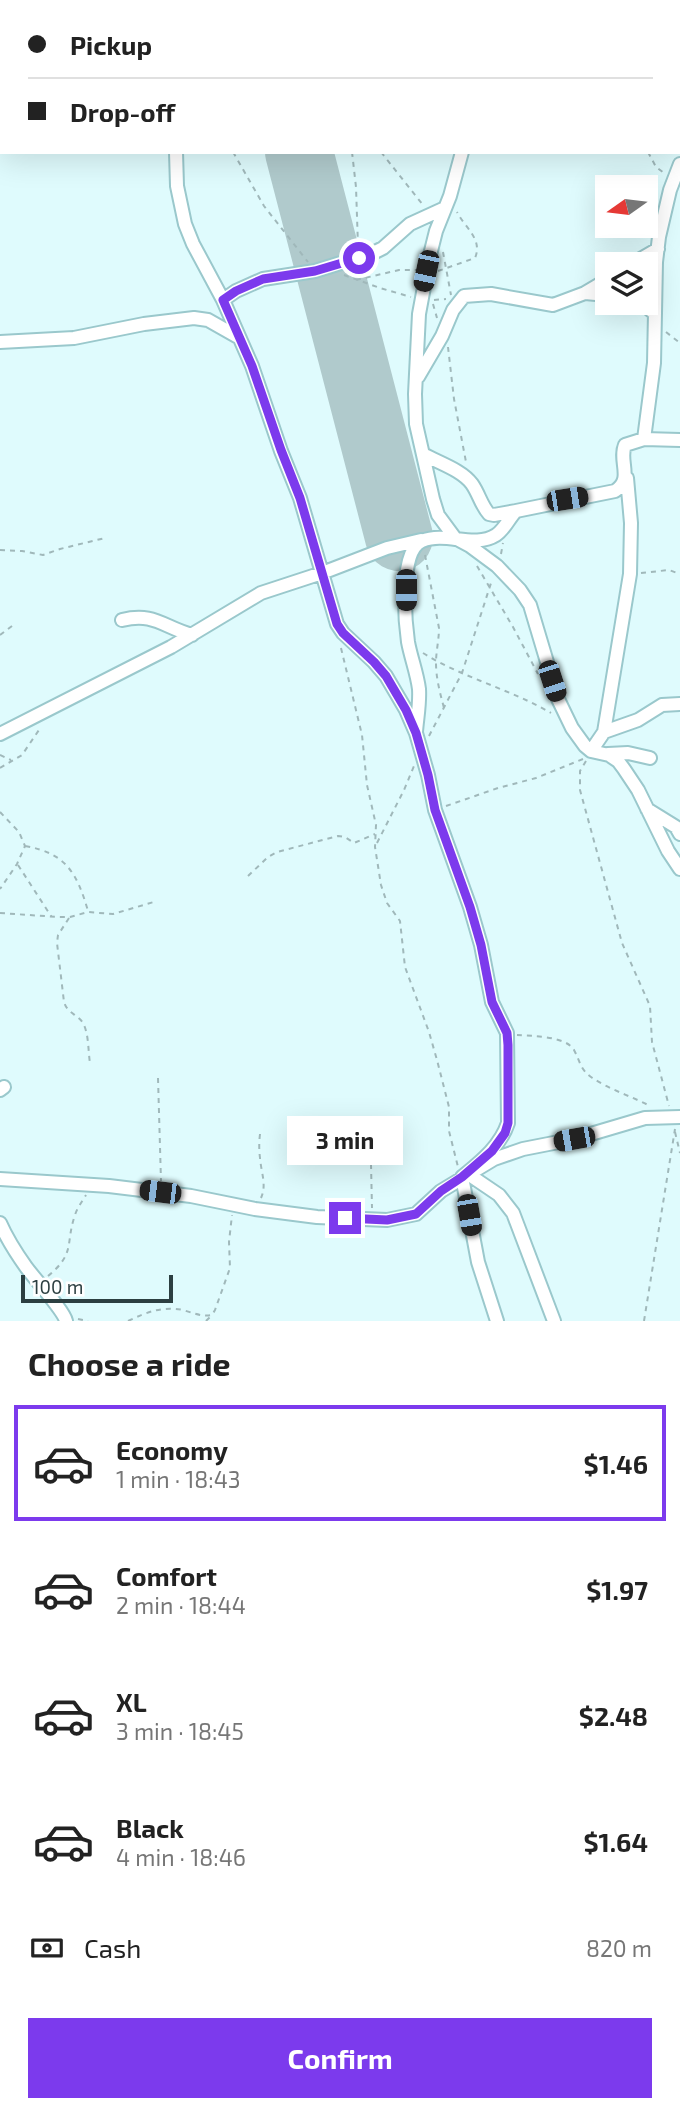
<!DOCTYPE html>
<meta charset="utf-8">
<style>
body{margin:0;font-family:"Exo 2",sans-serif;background:#f2f2f2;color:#222;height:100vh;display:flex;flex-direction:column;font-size:26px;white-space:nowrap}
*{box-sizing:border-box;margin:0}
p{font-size:23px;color:#767676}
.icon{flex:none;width:38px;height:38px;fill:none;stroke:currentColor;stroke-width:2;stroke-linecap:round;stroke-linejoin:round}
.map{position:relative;height:1321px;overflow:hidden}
.drawer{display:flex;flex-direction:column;background:#fff;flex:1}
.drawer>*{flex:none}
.hud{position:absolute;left:0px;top:0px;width:681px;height:154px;box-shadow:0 7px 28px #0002;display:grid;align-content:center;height:154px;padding:0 28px;background:#fff}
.needle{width:46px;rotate:256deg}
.tools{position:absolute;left:595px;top:175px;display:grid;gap:14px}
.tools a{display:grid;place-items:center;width:63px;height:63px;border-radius:0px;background:#fff;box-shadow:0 7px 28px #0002;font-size:35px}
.scale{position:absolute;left:21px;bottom:18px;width:152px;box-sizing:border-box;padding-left:7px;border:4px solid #2c3f41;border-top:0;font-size:19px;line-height:24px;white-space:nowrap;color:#2c3f41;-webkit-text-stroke:5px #fff;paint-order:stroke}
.end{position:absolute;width:32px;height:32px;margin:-16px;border:9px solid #7c3aed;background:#fff;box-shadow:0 0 0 4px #fff}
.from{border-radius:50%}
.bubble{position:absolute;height:49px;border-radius:0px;background:#fff;box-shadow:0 7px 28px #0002;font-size:23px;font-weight:700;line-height:49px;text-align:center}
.car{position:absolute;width:21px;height:42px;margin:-21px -10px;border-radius:9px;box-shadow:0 0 5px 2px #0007;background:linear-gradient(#222 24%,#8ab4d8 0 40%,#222 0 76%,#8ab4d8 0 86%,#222 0)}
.hud b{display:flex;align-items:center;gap:24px;height:66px;font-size:26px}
.hud b+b{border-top:2px solid #e0e0e0}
.hud i{width:18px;height:18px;background:#222}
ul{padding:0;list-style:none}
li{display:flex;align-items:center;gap:21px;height:116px;margin:0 14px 10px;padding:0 14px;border:4px solid transparent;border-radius:0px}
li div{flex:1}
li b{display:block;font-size:26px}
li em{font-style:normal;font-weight:700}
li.selected{border-color:#7c3aed}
li>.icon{width:63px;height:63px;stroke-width:1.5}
h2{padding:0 28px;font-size:32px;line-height:84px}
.pay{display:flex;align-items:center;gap:18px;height:77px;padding:0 28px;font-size:26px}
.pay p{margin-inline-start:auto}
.action{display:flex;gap:14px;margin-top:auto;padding:14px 28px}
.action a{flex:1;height:80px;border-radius:0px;background:#7c3aed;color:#fff;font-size:28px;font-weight:700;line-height:80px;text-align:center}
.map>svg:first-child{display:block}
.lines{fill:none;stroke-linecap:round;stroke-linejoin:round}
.runway{stroke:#b0cacc;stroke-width:68}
.minor-casing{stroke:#9ac8cc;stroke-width:16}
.path{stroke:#a0b8ba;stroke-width:2;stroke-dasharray:5 5;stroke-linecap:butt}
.minor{stroke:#fff;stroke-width:12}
.route{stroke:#7c3aed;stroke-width:9}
</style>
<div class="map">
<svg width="680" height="1321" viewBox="0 0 680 1321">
<rect width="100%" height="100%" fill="#dffbfd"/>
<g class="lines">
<path class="runway" d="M260,0V2
M299,152L399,537"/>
<g class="minor-casing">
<path id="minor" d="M120,0L123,2
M543,0L550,2
M519,2L520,0
M623,2L624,0
M176,152L177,186L185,224L193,244L223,300L252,366L281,451L300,498L337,624L343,633L374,662L386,676L406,710L416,733L428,775L435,810L470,907L481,945L492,1002L507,1033L508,1123C500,1147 480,1162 462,1177L478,1262L497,1321
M462,152L450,196L436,231L430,255L419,314L415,394L416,424L433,499L438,515L455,538L470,546L497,566L520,590L530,605L558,699L572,728L585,746L591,751L609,755L618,761L624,769L638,790L668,851L680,869
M632,264L658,249
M585,293L607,295
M223,300L236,291L263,279L315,271L373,253L383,248L410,224L445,208
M642,303L655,314
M0,342L74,338L144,324L194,318L208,320L238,337
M418,377L442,336L453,310L464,296L491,294L553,305L585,293L607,280
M644,439L654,363L656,262L659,237L670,190L680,164
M423,454C439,463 462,470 472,484C479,494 481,505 489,514L494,515L516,511
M122,620C154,612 163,627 192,635
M416,732C417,718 420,704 419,689C417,673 411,658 408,642C405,621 399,551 422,541C446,531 474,549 496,535C505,529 509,518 516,511L615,491C634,479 618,461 625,445L644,439L680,440
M604,732L638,720L662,705L680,704
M0,734L171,647L261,593L322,573L387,548L421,540
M591,751L604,732L630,574L631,523L627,478
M608,754L628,753L650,758
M647,809L676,827L680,834
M0,1090L4,1087
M468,1174L499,1195L513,1213L554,1321
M0,1179L109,1186L191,1196L255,1209L317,1217L387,1220L416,1214L441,1191L494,1159L523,1149L574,1139L645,1118L680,1117
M0,1223C7,1239 16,1253 26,1267C34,1278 64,1311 66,1321"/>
</g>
<path class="path" d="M314,0L315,2
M403,2V0
M679,49H680
M233,152L264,206L308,262
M352,152L356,187L358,246
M381,152L423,205
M648,152L656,167L664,173
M443,252L451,295
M438,271L475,258C483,239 465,228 457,212
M344,275L380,288L411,297
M356,280L399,270H416
M434,300L446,299
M433,304L437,318
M666,332L680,343
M448,347L454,399L466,462
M0,550L22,551L43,555L60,549L105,538
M501,554L503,543
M425,555L439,628C439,640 436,651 436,663C436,678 440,693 444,708
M477,566L513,627L538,674
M641,573L669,570L680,574
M0,635L16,623
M341,648L362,735L367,785L376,825L375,847L381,885L387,903L400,921L405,967L429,1032L437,1060L449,1107V1131L458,1167
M423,653C463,678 510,689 551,713
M429,736L462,673L492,580
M0,755L11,760
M586,761L580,771V790L622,943L650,1006L652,1042L669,1106
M0,768L22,755L41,727
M446,806L498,788L536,778L583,759
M0,812L19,832L25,846L17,864L0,889
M377,843L404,790L414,766
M25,846C66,853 77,873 88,911
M18,865L51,916
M248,876L268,857L277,852L338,836L345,837L354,843L375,834
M0,913L58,917H70L88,912L113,914L157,901
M69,918L58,935L57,943L64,1002C67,1013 77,1014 83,1023C89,1034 88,1051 90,1063
M517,1035C532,1036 566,1036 574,1050C580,1061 580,1069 591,1077C608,1089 631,1096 650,1106
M158,1078L161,1181
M675,1132L680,1153
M260,1134C259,1142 259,1150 260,1158C261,1172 267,1185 261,1198
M371,1164L372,1208
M48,1276C76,1253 65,1244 75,1215C77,1208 82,1202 86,1195
M78,1319L88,1321
M128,1321C147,1312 162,1306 183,1310C193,1313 202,1317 212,1315L215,1310L230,1268L229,1242L232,1215
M206,1321L211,1316
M644,1321L675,1129"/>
<use href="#minor" class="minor"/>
</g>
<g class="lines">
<path class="route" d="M345,1218L387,1220L416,1214L441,1191L462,1177L492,1151L505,1133L508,1123V1045L507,1033L492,1002L481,945L470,907L435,810L428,775L416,733L406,710L386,676L374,662L343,633L337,624L300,498L281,450L252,366L223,300L236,291L263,279L315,271L359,258"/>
</g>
</svg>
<div class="tools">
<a><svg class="needle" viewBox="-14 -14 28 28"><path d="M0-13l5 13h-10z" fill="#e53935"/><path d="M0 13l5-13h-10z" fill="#767676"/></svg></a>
<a><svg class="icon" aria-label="layers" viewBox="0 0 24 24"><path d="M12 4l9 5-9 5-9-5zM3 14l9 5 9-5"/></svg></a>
</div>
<div class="scale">100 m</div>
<i class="end from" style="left:359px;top:258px"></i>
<i class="end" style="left:345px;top:1218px"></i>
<div class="bubble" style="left:287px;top:1116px;width:116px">3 min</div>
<i class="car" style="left:426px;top:271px;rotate:192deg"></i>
<i class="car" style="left:567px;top:499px;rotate:81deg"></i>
<i class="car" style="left:406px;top:590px;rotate:180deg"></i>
<i class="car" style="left:552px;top:681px;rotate:162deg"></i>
<i class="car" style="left:574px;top:1139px;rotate:260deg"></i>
<i class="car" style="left:160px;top:1192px;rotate:277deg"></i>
<i class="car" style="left:469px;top:1215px;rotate:170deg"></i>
<div class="hud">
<b><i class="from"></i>Pickup</b>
<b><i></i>Drop-off</b>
</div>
</div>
<section class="drawer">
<h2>Choose a ride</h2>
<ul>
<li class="selected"><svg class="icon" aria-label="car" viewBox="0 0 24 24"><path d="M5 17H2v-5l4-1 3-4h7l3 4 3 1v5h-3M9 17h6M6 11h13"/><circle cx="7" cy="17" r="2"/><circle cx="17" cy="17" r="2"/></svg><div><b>Economy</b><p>1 min · 18:43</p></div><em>$1.46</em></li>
<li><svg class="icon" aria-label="car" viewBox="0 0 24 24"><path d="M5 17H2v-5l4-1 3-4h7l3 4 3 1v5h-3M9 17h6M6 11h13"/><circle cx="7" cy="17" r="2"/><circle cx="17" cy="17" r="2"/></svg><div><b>Comfort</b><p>2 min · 18:44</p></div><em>$1.97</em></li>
<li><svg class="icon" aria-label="car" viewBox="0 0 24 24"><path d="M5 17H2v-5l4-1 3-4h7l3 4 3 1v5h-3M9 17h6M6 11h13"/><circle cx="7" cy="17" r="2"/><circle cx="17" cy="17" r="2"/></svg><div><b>XL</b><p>3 min · 18:45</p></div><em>$2.48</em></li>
<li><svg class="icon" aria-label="car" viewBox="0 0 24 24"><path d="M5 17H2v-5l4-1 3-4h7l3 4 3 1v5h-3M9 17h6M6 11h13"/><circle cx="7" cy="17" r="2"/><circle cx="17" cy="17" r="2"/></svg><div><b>Black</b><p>4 min · 18:46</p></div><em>$1.64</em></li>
</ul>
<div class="pay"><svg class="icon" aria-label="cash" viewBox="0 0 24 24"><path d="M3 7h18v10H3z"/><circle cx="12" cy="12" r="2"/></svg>Cash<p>820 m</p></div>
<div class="action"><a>Confirm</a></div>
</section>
